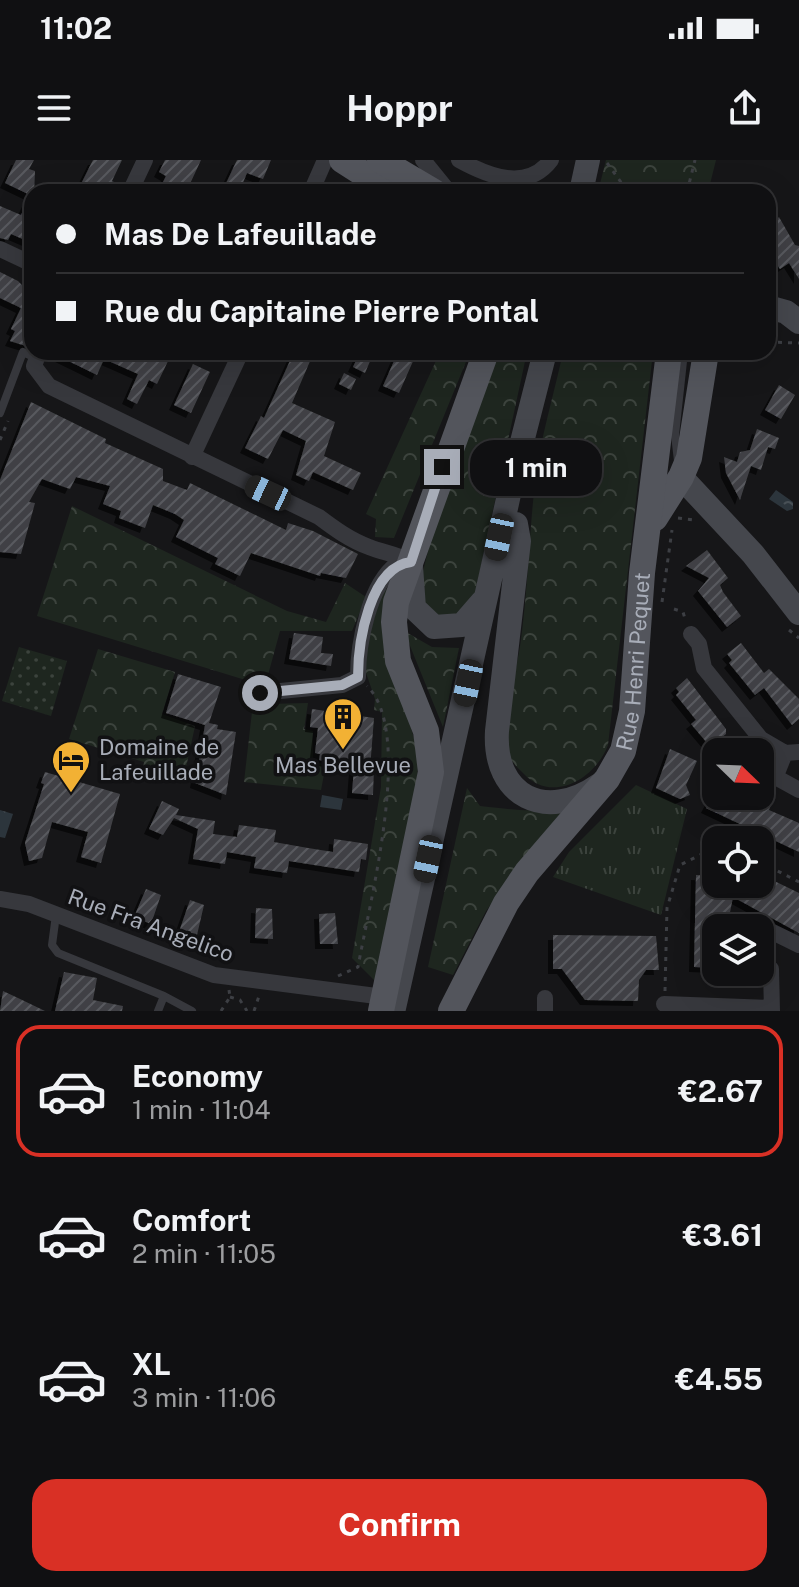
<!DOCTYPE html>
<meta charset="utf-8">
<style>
body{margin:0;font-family:"Public Sans",sans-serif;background:#1e1e20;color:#f1f3f6;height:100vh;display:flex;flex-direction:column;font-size:30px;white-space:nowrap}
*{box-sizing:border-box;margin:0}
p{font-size:26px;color:#9c9d9f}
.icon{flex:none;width:44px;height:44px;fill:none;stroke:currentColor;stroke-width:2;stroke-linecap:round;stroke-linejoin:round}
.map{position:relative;height:851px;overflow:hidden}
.sheet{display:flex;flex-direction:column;background:#101012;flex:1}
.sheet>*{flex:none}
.top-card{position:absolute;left:24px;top:24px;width:752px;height:176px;border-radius:24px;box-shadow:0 8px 32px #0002,0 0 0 2px #303032;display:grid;align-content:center;height:176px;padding:0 32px;background:#101012}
.needle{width:52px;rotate:113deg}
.controls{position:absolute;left:702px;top:578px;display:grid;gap:16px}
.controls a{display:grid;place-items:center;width:72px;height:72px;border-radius:16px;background:#101012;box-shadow:0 8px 32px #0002,0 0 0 2px #303032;font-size:40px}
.end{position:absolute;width:36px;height:36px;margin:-18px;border:10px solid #a8adb8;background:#111;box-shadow:0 0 0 4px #111}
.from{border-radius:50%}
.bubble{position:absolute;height:56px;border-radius:24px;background:#101012;box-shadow:0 8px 32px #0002,0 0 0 2px #303032;font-size:26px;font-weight:700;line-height:56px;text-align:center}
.car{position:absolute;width:24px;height:48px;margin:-24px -12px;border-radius:10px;box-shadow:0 0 6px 2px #0007;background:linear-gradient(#222 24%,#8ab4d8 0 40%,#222 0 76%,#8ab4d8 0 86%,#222 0)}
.top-card b{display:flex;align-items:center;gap:28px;height:76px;font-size:30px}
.top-card b+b{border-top:2px solid #303032}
.top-card i{width:20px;height:20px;background:#f1f3f6}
ul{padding:14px 0 0;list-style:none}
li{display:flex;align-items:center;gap:24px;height:132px;margin:0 16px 12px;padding:0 16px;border:4px solid transparent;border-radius:24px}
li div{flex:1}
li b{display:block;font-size:30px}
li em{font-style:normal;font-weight:700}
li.on{border-color:#d93025}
li>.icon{width:72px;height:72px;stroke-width:1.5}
.cta{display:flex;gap:16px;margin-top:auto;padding:16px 32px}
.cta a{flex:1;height:92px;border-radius:24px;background:#d93025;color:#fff;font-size:32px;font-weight:700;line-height:92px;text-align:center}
.status{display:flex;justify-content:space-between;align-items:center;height:56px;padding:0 40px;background:#101012;direction:ltr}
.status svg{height:22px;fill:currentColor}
header{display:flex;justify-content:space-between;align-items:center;height:104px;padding:0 32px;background:#101012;font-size:36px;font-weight:700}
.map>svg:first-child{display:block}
.grass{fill:url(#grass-dots)}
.forest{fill:url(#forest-crowns)}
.park{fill:url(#park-tufts)}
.water{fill:url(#water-ripples)}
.building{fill:url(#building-hatch);filter:url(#shadow)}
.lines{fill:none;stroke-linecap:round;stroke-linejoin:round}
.path{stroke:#3d3f44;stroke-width:3;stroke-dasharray:4 6;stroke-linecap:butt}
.service{stroke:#37383d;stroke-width:8}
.minor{stroke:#37383d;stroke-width:16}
.secondary{stroke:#45474d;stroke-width:24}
.primary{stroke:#53555c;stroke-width:26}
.route{stroke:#a8adb8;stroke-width:10}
.labels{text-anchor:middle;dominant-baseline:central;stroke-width:7;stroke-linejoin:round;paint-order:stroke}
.street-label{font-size:22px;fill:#a8adb8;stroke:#111113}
.poi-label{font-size:22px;fill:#a8adb8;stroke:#111113;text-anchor:start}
</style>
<div class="status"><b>11:02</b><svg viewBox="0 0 49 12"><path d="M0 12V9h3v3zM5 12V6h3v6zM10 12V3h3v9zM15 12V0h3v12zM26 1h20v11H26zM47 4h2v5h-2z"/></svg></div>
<header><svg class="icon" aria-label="menu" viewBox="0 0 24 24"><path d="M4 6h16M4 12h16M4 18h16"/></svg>Hoppr<svg class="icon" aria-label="share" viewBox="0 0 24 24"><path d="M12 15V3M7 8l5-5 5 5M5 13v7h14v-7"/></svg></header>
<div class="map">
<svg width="799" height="851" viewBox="0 0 799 851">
<defs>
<pattern id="grass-dots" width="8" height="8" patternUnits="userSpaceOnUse" patternTransform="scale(2)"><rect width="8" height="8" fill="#1e261f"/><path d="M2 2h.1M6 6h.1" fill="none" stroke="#3c433d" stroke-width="1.8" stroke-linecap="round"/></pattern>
<pattern id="forest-crowns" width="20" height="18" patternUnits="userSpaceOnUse" patternTransform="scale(2)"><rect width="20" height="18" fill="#1e261f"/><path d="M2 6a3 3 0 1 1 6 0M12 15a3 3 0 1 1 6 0" fill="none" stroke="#3c433d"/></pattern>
<pattern id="park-tufts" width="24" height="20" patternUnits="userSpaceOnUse" patternTransform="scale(2)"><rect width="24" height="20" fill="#1e261f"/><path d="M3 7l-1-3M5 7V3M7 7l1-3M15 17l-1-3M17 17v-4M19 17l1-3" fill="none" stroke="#3c433d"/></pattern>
<pattern id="water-ripples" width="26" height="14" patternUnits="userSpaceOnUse" patternTransform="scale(2)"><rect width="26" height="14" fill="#2c353c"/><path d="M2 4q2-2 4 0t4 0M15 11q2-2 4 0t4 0" fill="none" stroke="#485056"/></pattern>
<pattern id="building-hatch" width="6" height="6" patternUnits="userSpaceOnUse" patternTransform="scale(2)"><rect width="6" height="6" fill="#404145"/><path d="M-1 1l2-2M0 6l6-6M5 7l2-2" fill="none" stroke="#595a5e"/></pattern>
<filter id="shadow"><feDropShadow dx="-5" dy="5" stdDeviation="0" flood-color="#0009"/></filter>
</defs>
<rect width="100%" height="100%" fill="#161618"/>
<path class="grass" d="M19,487L67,501L51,556L2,541Z"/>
<path class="forest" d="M606,0H716L708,32H598Z
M440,192H470L394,378L375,377L376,359L366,354Z
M495,192H527L474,438L458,457L437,461L418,433C436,350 465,271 495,192Z
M563,192H653L608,585C596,618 552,645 523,613C518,608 511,602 509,594C502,566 517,509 521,480C528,427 529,375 535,323C540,279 554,235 563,192Z
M72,346L287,451L326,462L345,423L366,437L352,471H280L265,526L37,456Z
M383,428L390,430L406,551L419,595L412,677L376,822L352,798L381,627L382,552L374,550L375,539L362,501Z
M404,471L432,487L459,488L443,567Z
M98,489L175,512L162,554L195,566L184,617L142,611L144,602L69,579Z
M308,543L304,569L313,571V602L326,604L321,630L244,622L252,552L267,553L269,544Z
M467,628L480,646C526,651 540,654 585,641L522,700L486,751L453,815L428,807Z"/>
<path class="park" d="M636,625L687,649L661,755L553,717L569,692Z"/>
<path class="water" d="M776,330L793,342V349L787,351L769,339Z
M322,635L343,639L341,650L320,647Z
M0,650L13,654L5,678L0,677Z"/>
<path class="building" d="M16,0H34L29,9L35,11L32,83L11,74L8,80L0,78V46L21,55L30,35L5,23Z
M93,0H122L112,21L116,23L112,32H77Z
M165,0H201L189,26L180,22L177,28L163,22L166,16L159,12Z
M237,0H271L263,19L247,13L239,32H222Z
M768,45L777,59L779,57L795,85L799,86V119L789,103L780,109L773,99L768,102Z
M0,112L18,121L28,131L32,123L29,187L10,181L15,171L11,169L21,148L0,138Z
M50,192H159L170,197L157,224L149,220L137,244L127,239L138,214L104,199L97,215Z
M294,192H314L292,243L335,262L324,296L361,313L353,330L313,312L309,321L296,315L306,281L283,270L268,299L245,288L261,256L264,258Z
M360,192H374L365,213L353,207Z
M398,192L414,199L399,233L383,226Z
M193,204L210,212L191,253L174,245Z
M344,213L356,219L351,230L339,224Z
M779,225L795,235L781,259L765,250Z
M31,242L106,279L105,283L163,309V321L187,330L190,323L286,370L288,363L313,371L358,394L346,418L321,413L320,416L251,393L240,416L215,404L218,398L176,377L184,360L175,354L153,345L145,368L119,358L121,351L103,344L110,326L76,317L70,329L42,319L29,342L35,343L21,394L0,392V320Z
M757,269L779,278L775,289L768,287L761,310L751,306L740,340L726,313L724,297L737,302L740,292L750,290Z
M707,390L728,418L720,425L723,432L741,456L727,467L698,431L709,418L686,406Z
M294,473L323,477L321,493L333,494L331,506L289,499Z
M741,483L764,513L769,509L799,539V559L792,565L764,528L755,535L729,503L732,500L727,494Z
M178,514L221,527L209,563L218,565L217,569L236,572L226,635L195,623L205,565L166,553Z
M687,518L726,569V574L713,584H708L691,564L696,560L676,535L679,532L676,528Z
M312,549L374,558L370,609H374L373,635L352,633L354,608L319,600L320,594L315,593L318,568L310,567Z
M670,589L697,601L686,625L690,635L680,639L656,628Z
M45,612L120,634L101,703L81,697L88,672L52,662L42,698L29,701L25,683L44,624L41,623Z
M712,636H752L771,645L769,650L799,663V692L706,648Z
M162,641L179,649L176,655L215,661L213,674L237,677L239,665L276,670L274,682L308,688L333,692L334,679L368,684L366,700L361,699L359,712L289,701L287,713L254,708L256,697L227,692L225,704L193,699L198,669L174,658L163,675L149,669Z
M760,714L799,733V773L733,737L727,768H716V808L694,807L696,715L716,716V724H760Z
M146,729L161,735L151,764L134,757Z
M190,740L204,745L197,775L180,769Z
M256,748L272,749L273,779L255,778Z
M335,753L338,784H320L319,754Z
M553,775L656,776L659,810H646L639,820L638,841L585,840L562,809H553Z
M64,812L97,818L93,840L123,846L122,851H55Z
M3,831L18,838L45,851H0Z"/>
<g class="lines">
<path class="path" d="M607,3L628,32
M687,32L695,0
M768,182L799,183
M622,192H623
M0,280L8,261
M678,358L694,360
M662,442L672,370
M674,449L683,452L686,462
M789,470L799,478
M760,702L799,722
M338,816L358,807C369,744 415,572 367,526
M665,831L667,748L680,705L716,687
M230,837L240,840L247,851
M221,851L230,837L229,830
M254,851L259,836"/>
<path class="service" d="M0,253L23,192L35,198
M678,301L675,275L684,192
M746,592L761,579
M760,612L777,613
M56,755L52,785L58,793L164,836L192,851
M158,851L164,836"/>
<path class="minor" d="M423,0L449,32
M459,0C488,16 527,32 551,0
M130,32L145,0
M311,32L325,0
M0,89L32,104
M39,192L34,206L49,226L319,357C335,369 350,380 369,387C384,393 397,394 411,402
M192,297L241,192
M691,474L699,484L704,508L761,579L785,593L799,592
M260,533L342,525L358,517C358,484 369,424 397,404L411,402
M785,593L777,613L779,619L799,630
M0,739L29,744L214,815L384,837
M740,768L752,762L799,785
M760,808L771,809L772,851
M664,844L772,848
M545,851V838"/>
<path class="secondary" d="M581,32L588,0
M768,147L786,152L799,162
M681,317L753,394L799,453
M516,364L519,381L497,571C493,637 546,662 599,625
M411,406L414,448L434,467L462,465L482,442
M394,848L512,321L545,192"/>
<g class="primary">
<path d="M342,0L392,32"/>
<path d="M380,0L434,32"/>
<path d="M655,358L681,317L689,298L706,192"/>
<path d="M381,851L431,612L426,571L398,501L394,462L396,442L486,192"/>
<path id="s1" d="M451,851L506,743L527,712L607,619L623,591L632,551L642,413L669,192"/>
</g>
</g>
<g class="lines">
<path class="route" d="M260,533L342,525L358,517C358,481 370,407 411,402L442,307"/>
</g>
<defs>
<g id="building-pin" transform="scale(2)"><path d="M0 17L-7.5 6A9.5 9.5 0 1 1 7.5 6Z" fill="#f2b134" stroke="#111113"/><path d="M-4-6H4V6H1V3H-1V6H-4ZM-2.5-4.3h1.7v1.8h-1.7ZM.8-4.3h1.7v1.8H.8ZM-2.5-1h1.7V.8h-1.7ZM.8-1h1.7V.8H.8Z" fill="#111"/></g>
<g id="hotel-pin" transform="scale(2)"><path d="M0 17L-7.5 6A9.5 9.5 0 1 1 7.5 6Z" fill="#f2b134" stroke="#111113"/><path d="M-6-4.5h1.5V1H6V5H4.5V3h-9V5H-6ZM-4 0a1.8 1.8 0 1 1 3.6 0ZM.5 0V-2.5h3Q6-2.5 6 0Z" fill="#111"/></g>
</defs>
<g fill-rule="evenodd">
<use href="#building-pin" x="343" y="557"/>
<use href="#hotel-pin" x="71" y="600"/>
</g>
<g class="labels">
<g class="street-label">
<text stroke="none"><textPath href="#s1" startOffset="404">Rue Henri Pequet</textPath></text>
<text transform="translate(151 765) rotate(20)">Rue Fra Angelico</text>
</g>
<g class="poi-label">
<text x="99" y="587">Domaine de<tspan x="99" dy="25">Lafeuillade</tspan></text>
<text x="343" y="605" text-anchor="middle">Mas Bellevue</text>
</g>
</g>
</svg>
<div class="controls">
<a><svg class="needle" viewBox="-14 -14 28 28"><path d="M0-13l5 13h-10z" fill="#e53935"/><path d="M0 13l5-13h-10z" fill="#9c9d9f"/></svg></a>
<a><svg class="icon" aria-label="locate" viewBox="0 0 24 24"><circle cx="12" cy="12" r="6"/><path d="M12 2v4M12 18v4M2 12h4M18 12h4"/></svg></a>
<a><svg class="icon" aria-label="layers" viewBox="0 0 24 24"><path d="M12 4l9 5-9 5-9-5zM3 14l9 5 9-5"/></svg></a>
</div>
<i class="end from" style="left:260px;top:533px"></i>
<i class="end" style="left:442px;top:307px"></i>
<div class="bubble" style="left:470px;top:280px;width:132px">1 min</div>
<i class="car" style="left:268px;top:333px;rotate:295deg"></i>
<i class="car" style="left:499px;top:377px;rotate:192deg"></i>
<i class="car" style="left:468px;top:523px;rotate:192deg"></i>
<i class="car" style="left:428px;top:699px;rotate:192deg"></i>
<div class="top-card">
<b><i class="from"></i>Mas De Lafeuillade</b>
<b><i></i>Rue du Capitaine Pierre Pontal</b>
</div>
</div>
<section class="sheet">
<ul>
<li class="on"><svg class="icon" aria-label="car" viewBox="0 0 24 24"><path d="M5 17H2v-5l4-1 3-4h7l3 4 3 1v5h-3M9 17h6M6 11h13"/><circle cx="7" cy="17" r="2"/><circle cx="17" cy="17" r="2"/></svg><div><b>Economy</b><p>1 min · 11:04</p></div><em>€2.67</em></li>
<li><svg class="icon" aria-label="car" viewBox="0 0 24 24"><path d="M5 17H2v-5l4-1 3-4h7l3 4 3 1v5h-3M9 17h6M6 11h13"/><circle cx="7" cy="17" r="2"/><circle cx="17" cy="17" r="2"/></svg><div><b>Comfort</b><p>2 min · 11:05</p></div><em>€3.61</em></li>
<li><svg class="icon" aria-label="car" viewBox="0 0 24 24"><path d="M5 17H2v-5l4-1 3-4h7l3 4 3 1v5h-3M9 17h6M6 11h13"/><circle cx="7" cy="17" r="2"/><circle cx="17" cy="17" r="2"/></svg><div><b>XL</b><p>3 min · 11:06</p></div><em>€4.55</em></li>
</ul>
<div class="cta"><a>Confirm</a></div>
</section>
